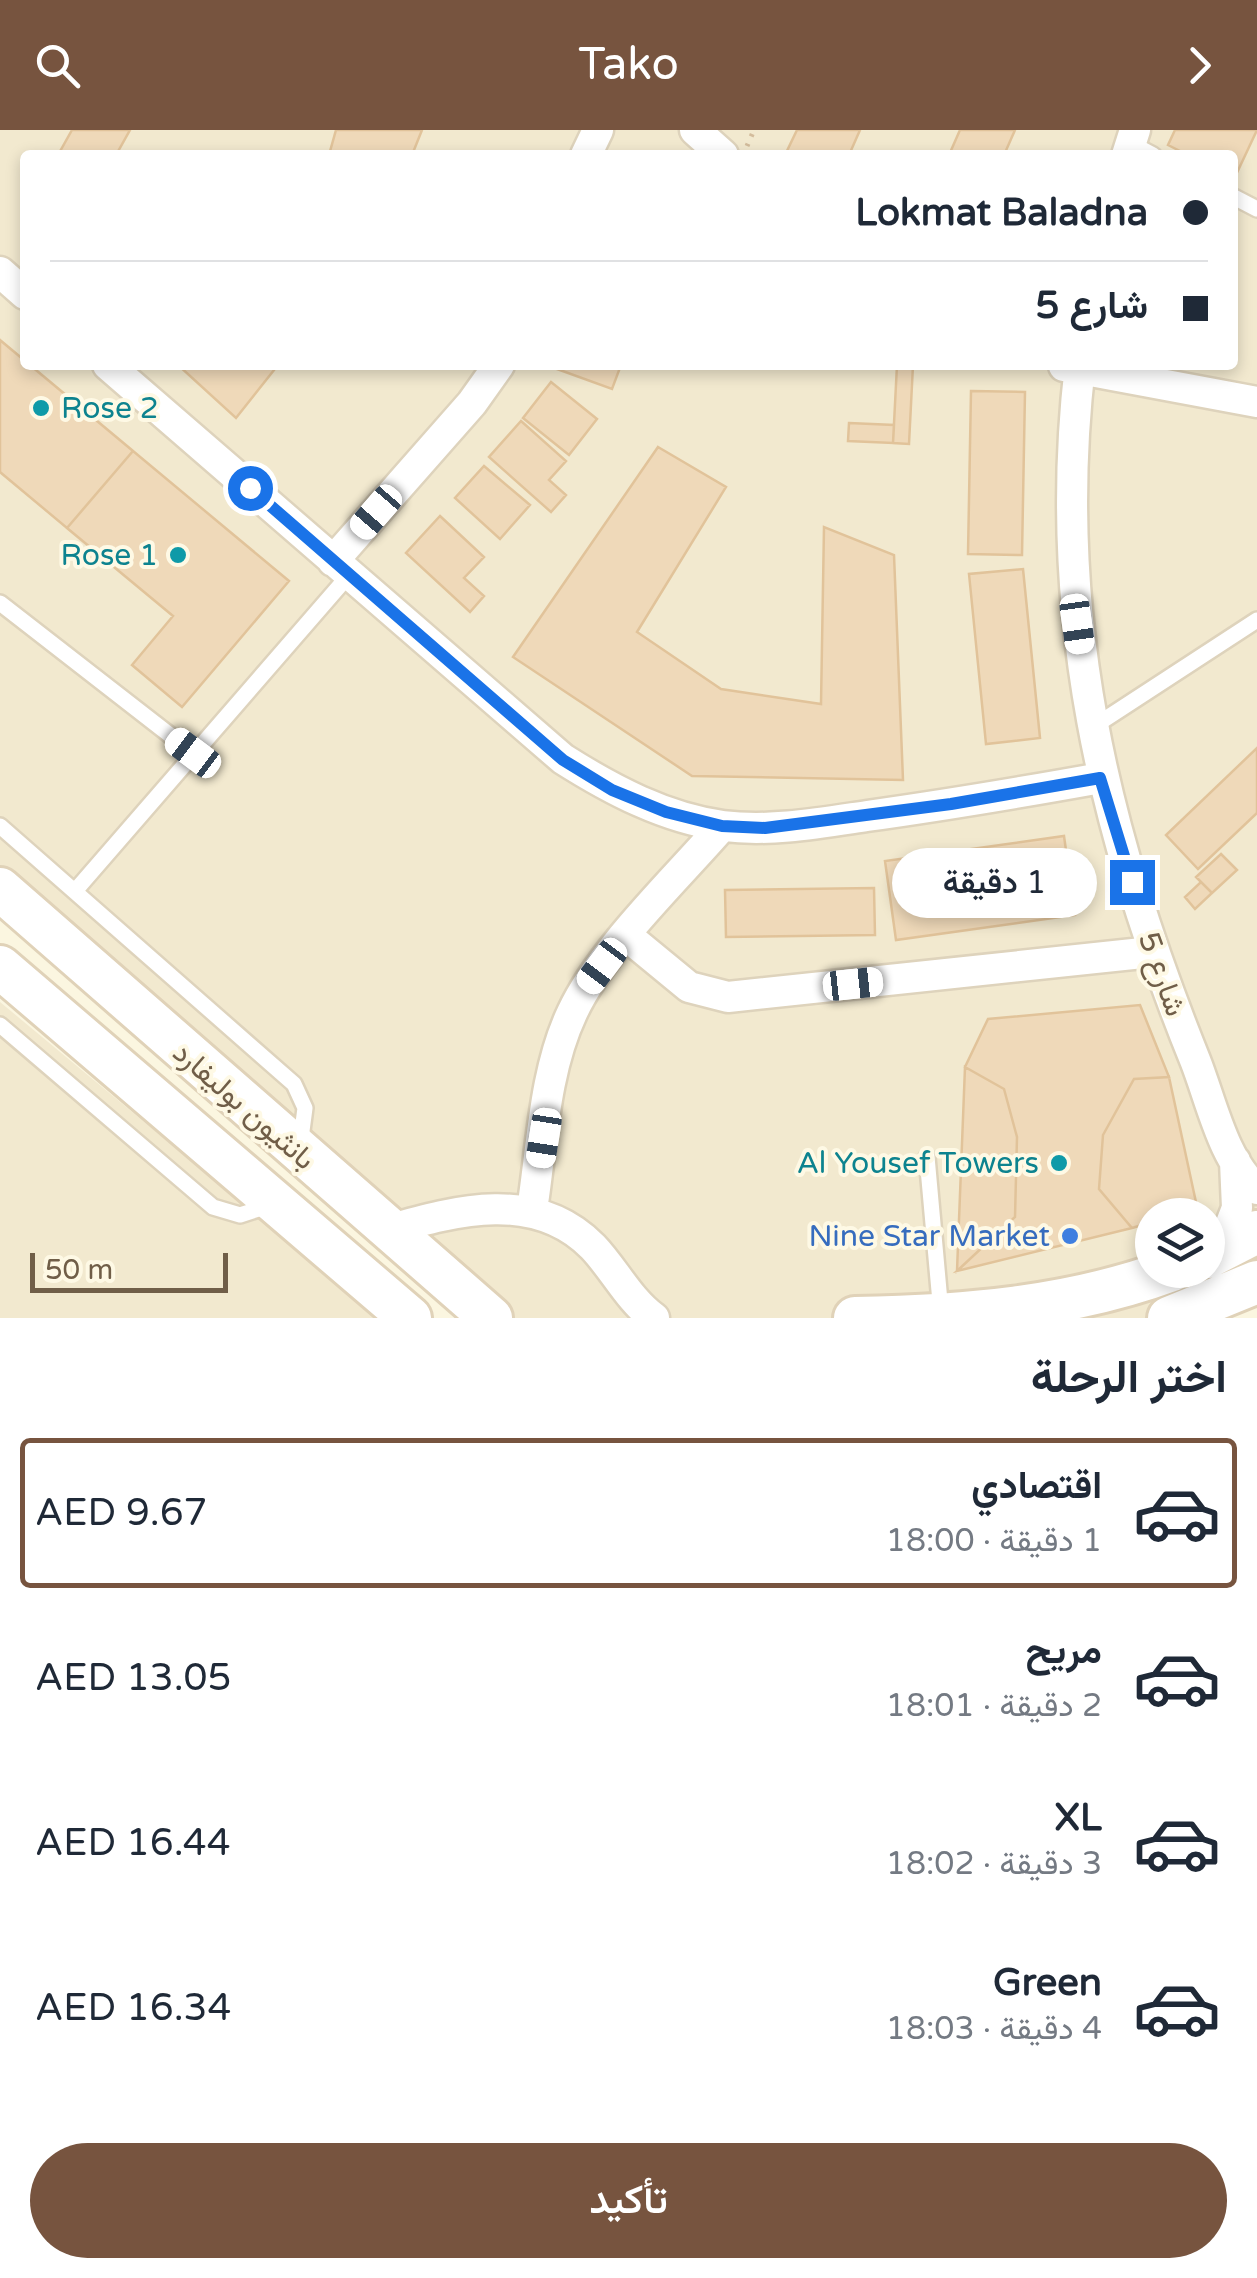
<!DOCTYPE html>
<html lang="ar">
<meta charset="utf-8">
<style>
body{margin:0;font-family:"Varela Round",Vazirmatn,sans-serif;background:#f6f6f7;color:#1f2937;direction:rtl;height:100vh;display:flex;flex-direction:column;font-size:38px;white-space:nowrap}
*{box-sizing:border-box;margin:0}
p{font-size:32px;color:#747a83}
.icon{flex:none;width:55px;height:55px;fill:none;stroke:currentColor;stroke-width:2;stroke-linecap:round;stroke-linejoin:round}
.map{position:relative;height:1188px;overflow:hidden;direction:ltr}
.panel{display:flex;flex-direction:column;background:#fff;flex:1}
.panel>*{flex:none}
.guide{position:absolute;left:20px;top:20px;width:1218px;height:220px;border-radius:10px;box-shadow:0 5px 15px #0003;direction:rtl;display:grid;align-content:center;height:220px;padding:0 30px;background:#fff}
.fabs{position:absolute;left:1135px;top:1068px;display:grid;gap:20px}
.fabs a{display:grid;place-items:center;width:90px;height:90px;border-radius:50%;background:#fff;box-shadow:0 5px 15px #0003;font-size:50px}
.scale{position:absolute;left:30px;bottom:25px;width:198px;box-sizing:border-box;padding-left:10px;border:5px solid #705e48;border-top:0;font-size:28px;line-height:35px;white-space:nowrap;color:#705e48;-webkit-text-stroke:8px #fef9e5;paint-order:stroke}
.end{position:absolute;width:45px;height:45px;margin:-22px;border:12px solid #1a73e8;background:#fff;box-shadow:0 0 0 5px #fff}
.from{border-radius:50%}
.bubble{position:absolute;height:70px;border-radius:35px;background:#fff;box-shadow:0 5px 15px #0003;font-size:32px;font-weight:600;line-height:70px;text-align:center;direction:rtl}
.car{position:absolute;width:30px;height:60px;margin:-30px -15px;border-radius:12px;box-shadow:0 0 8px 2px #0007;background:linear-gradient(#fff 24%,#345 0 40%,#fff 0 76%,#345 0 86%,#fff 0)}
.guide b{display:flex;align-items:center;gap:35px;height:95px;font-size:38px}
.guide b+b{border-top:2px solid #e0e1e3}
.guide i{width:25px;height:25px;background:#1f2937}
ul{padding:0;list-style:none}
li{display:flex;align-items:center;gap:30px;height:150px;margin:0 20px 15px;padding:0 10px;border:5px solid transparent;border-radius:10px}
li div{flex:1}
li b{display:block;font-size:38px}
li em{font-style:normal;font-weight:600}
li.active{border-color:#77543f}
li>.icon{width:90px;height:90px;stroke-width:1.5}
h2{padding:0 30px;font-size:45px;line-height:120px}
.cta{display:flex;gap:20px;margin-top:auto;padding:20px 30px}
.cta a{flex:1;height:115px;border-radius:60px;background:#77543f;color:#fff;font-size:40px;font-weight:600;line-height:115px;text-align:center}
header{display:flex;justify-content:space-between;align-items:center;height:130px;padding:0 30px;background:#77543f;color:#fff;font-size:45px;font-weight:600}
.map>svg:first-child{display:block}
.residential{fill:#f2e9cf;fill-rule:evenodd}
.building{fill:#efd9b9;stroke:#e1c39a;stroke-width:2.5}
.lines{fill:none;stroke-linecap:round;stroke-linejoin:round}
.lane-casing{stroke:#ded3bc;stroke-width:20}
.street-casing{stroke:#ded3bc;stroke-width:35}
.secondary-casing{stroke:#e0d2b8;stroke-width:48}
.path{stroke:#d3bc9c;stroke-width:5;stroke-dasharray:2.5 8;stroke-linecap:butt}
.lane{stroke:#fff;stroke-width:15}
.street{stroke:#fff;stroke-width:30}
.secondary{stroke:#fff;stroke-width:42}
.route{stroke:#1a73e8;stroke-width:12}
.culture-dot{fill:#0f9aa8;stroke:#fef9e5;stroke-width:4}
.shop-dot{fill:#3f7fe0;stroke:#fef9e5;stroke-width:4}
.labels{text-anchor:middle;dominant-baseline:central;stroke-width:8;stroke-linejoin:round;paint-order:stroke}
.culture-label{font-size:30px;fill:#0d838f;stroke:#fef9e5;text-anchor:end}
.street-label{font-size:30px;fill:#705e48;stroke:#fef9e5}
.shop-label{font-size:30px;fill:#366cbe;stroke:#fef9e5;text-anchor:end}
</style>
<header><svg class="icon" aria-label="forward" viewBox="0 0 24 24"><path d="M9 5l7 7-7 7"/></svg>Tako<svg class="icon" aria-label="search" viewBox="0 0 24 24"><circle cx="10" cy="10" r="6"/><path d="M15 15l6 6"/></svg></header>
<div class="map">
<svg width="1257" height="1188" viewBox="0 0 1257 1188">
<rect width="100%" height="100%" fill="#fbf6e0"/>
<path class="residential" d="M0,0H1257V1150L1164,1188H490L0,764ZM25,25H1232V235H25ZM1152,1085H1208V1140H1152Z
M0,872L380,1188H0Z"/>
<path class="building" d="M72,0H130L116,25H58Z
M336,0H422L412,25H329Z
M797,0H860L849,25H785Z
M960,0H1015L1004,25H949Z
M1175,0H1257L1235,47L1232,25H1188L1168,15Z
M0,210L133,321L67,398L0,342Z
M178,235H278L236,288Z
M559,235H621L612,259L557,239Z
M897,235H913L909,314L893,313Z
M551,252L597,289L569,325L523,288Z
M971,261L1025,262L1022,425L968,424Z
M521,291L566,331L549,350L566,365L551,382L489,327Z
M849,293L894,295L893,313L848,311Z
M658,317L726,357L637,502L721,559L821,574L824,397L894,425L903,650L692,646L513,527Z
M133,321L289,451L182,577L132,535L173,486L67,398Z
M484,336L530,375L500,409L455,368Z
M440,386L484,427L464,448L484,466L470,482L406,423Z
M1023,439L1040,608L986,614L969,444Z
M1257,618V683L1198,739L1166,705Z
M1064,706L1075,785L896,810L885,731Z
M1221,724L1237,740L1212,763L1196,747Z
M1201,752L1212,763L1195,779L1185,767Z
M874,758L875,805L726,807L725,760Z
M1140,875L1169,947L1134,949L1103,1005L1099,1059L1132,1098L957,1141L1015,1087L1017,1007L1004,959L965,937L988,889Z
M965,937L1004,959L1017,1007L1015,1087L957,1141Z
M1169,947L1197,1077L1172,1085H1152V1092L1132,1098L1099,1059L1103,1005L1134,949Z"/>
<g class="lines">
<g class="lane-casing">
<path id="lane" d="M1130,13L1153,25
M1232,66L1257,79
M0,473L193,623
M1093,597L1257,490
M0,696L294,954L305,978L300,1016
M75,761L349,445
M0,895L213,1077L240,1085L271,1075
M927,1027L941,1183"/>
</g>
<g class="street-casing">
<path id="street" d="M695,0L723,25
M586,25L598,0
M1127,25L1135,0
M0,142L25,164
M108,235L563,629C612,660 665,688 723,696C771,702 820,693 867,686C946,675 1023,662 1101,648
M1080,235C1051,483 1103,702 1195,930C1211,970 1223,1031 1257,1059
M1064,236L1257,272
M333,431L472,273L499,235
M627,806L689,857L728,867L1152,822
M532,1080C542,1016 544,942 572,883C601,820 676,749 722,696
M388,1100C457,1080 536,1059 593,1117C614,1139 629,1170 654,1188
M1220,1122L1237,1078L1235,1031"/>
</g>
<g class="secondary-casing">
<path id="secondary" d="M0,759L491,1188
M0,837L410,1188
M1208,1127L1257,1102
M855,1188C963,1186 1069,1178 1172,1140
M1169,1188L1257,1152"/>
</g>
<path class="path" d="M747,16L754,0"/>
<use href="#lane" class="lane"/>
<use href="#street" class="street"/>
<use href="#secondary" class="secondary"/>
</g>
<g class="lines">
<path class="route" d="M250,358L563,630L612,660L666,682L722,696L765,698L951,674L1100,648L1132,752"/>
</g>
<g class="culture-dot">
<circle cx="41" cy="278" r="10"/>
<circle cx="178" cy="425" r="10"/>
<circle cx="1059" cy="1033" r="10"/>
</g>
<circle class="shop-dot" cx="1070" cy="1106" r="10"/>
<g class="labels">
<g class="culture-label">
<text x="61" y="278" text-anchor="start">Rose 2</text>
<text x="158" y="425">Rose 1</text>
<text x="1039" y="1033">Al Yousef Towers</text>
</g>
<g class="street-label">
<text transform="translate(1162 844) rotate(70)">شارع 5</text>
<text transform="translate(244 976) rotate(41)">بانثيون بوليفارد</text>
</g>
<g class="shop-label">
<text x="1050" y="1106">Nine Star Market</text>
</g>
</g>
</svg>
<div class="fabs">
<a><svg class="icon" aria-label="layers" viewBox="0 0 24 24"><path d="M12 4l9 5-9 5-9-5zM3 14l9 5 9-5"/></svg></a>
</div>
<div class="scale">50 m</div>
<i class="end from" style="left:250px;top:358px"></i>
<i class="end" style="left:1132px;top:752px"></i>
<div class="bubble" style="left:892px;top:718px;width:205px">1 دقيقة</div>
<i class="car" style="left:376px;top:382px;rotate:221deg"></i>
<i class="car" style="left:1077px;top:494px;rotate:172deg"></i>
<i class="car" style="left:193px;top:623px;rotate:307deg"></i>
<i class="car" style="left:602px;top:836px;rotate:217deg"></i>
<i class="car" style="left:853px;top:854px;rotate:84deg"></i>
<i class="car" style="left:544px;top:1008px;rotate:189deg"></i>
<div class="guide">
<b><i class="from"></i>Lokmat Baladna</b>
<b><i></i>شارع 5</b>
</div>
</div>
<section class="panel">
<h2>اختر الرحلة</h2>
<ul>
<li class="active"><svg class="icon" aria-label="car" viewBox="0 0 24 24"><path d="M5 17H2v-5l4-1 3-4h7l3 4 3 1v5h-3M9 17h6M6 11h13"/><circle cx="7" cy="17" r="2"/><circle cx="17" cy="17" r="2"/></svg><div><b>اقتصادي</b><p>1 دقيقة · 18:00</p></div><em>AED 9.67</em></li>
<li><svg class="icon" aria-label="car" viewBox="0 0 24 24"><path d="M5 17H2v-5l4-1 3-4h7l3 4 3 1v5h-3M9 17h6M6 11h13"/><circle cx="7" cy="17" r="2"/><circle cx="17" cy="17" r="2"/></svg><div><b>مريح</b><p>2 دقيقة · 18:01</p></div><em>AED 13.05</em></li>
<li><svg class="icon" aria-label="car" viewBox="0 0 24 24"><path d="M5 17H2v-5l4-1 3-4h7l3 4 3 1v5h-3M9 17h6M6 11h13"/><circle cx="7" cy="17" r="2"/><circle cx="17" cy="17" r="2"/></svg><div><b>XL</b><p>3 دقيقة · 18:02</p></div><em>AED 16.44</em></li>
<li><svg class="icon" aria-label="car" viewBox="0 0 24 24"><path d="M5 17H2v-5l4-1 3-4h7l3 4 3 1v5h-3M9 17h6M6 11h13"/><circle cx="7" cy="17" r="2"/><circle cx="17" cy="17" r="2"/></svg><div><b>Green</b><p>4 دقيقة · 18:03</p></div><em>AED 16.34</em></li>
</ul>
<div class="cta"><a>تأكيد</a></div>
</section>
